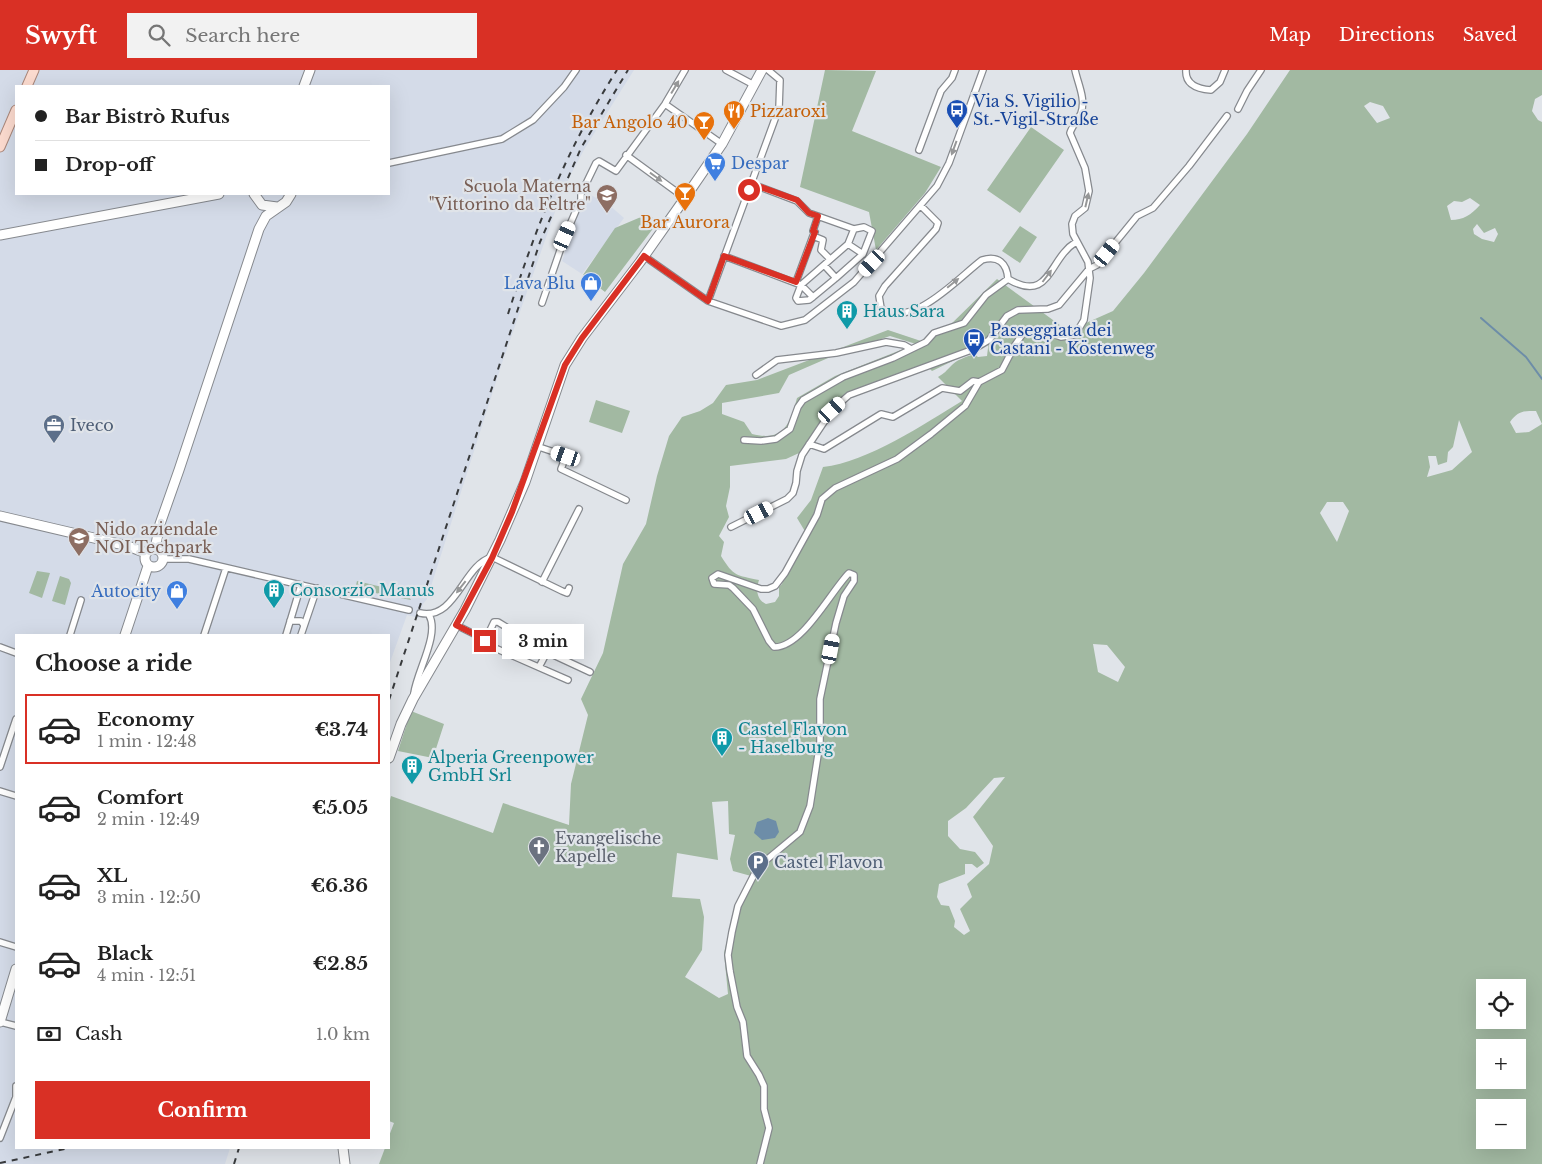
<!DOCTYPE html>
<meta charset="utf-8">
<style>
body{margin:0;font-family:"Libre Baskerville",serif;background:#f2f2f2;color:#222;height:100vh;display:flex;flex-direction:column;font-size:19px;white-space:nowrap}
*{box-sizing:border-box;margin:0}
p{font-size:16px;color:#767676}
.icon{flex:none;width:28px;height:28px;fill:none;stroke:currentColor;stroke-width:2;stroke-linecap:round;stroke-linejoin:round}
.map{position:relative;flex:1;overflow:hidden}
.side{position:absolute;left:15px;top:564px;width:375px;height:515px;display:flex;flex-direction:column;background:#fff;border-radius:0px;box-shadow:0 5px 20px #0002}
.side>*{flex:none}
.top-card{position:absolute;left:15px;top:15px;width:375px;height:110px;border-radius:0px;box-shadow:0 5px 20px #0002;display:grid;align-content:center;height:110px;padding:0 20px;background:#fff}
.fabs{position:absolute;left:1476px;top:909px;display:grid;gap:10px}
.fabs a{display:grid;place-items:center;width:50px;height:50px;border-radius:0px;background:#fff;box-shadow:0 5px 20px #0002;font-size:25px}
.end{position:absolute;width:22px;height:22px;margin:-11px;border:6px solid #d93025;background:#fff;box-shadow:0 0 0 2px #fff}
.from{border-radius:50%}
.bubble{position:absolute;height:35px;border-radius:0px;background:#fff;box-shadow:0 5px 20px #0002;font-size:16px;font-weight:700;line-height:35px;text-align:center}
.car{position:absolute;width:15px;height:30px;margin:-15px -8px;border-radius:6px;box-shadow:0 0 4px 1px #0007;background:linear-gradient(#fff 24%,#345 0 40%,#fff 0 76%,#345 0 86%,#fff 0)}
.top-card b{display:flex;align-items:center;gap:18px;height:48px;font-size:19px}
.top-card b+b{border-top:1px solid #e0e0e0}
.top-card i{width:12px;height:12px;background:#222}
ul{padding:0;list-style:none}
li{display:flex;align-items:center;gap:15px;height:70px;margin:0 10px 8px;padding:0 10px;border:2px solid transparent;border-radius:0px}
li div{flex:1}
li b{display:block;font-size:19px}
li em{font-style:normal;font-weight:700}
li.on{border-color:#d93025}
li>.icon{width:45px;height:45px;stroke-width:1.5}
h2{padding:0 20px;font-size:22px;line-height:60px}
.pay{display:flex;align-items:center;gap:12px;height:55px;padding:0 20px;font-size:19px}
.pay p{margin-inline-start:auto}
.cta{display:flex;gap:10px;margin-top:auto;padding:10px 20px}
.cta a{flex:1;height:58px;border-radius:0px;background:#d93025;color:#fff;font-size:20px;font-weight:700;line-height:58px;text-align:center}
header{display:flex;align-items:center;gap:30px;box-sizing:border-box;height:70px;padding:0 25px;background:#d93025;color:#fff}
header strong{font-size:24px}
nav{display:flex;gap:28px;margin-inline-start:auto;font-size:18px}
.search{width:350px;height:45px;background:#f2f2f2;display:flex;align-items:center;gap:12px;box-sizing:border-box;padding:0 18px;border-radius:0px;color:#767676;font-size:19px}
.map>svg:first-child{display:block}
.built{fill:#d4dbe8;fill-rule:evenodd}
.green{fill:#a2b9a2;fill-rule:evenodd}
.water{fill:#6d8da8}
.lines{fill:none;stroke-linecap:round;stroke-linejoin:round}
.stream{stroke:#6d8da8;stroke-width:2}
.street-casing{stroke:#86898e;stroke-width:8}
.secondary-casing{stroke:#86898e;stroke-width:11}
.primary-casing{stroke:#aa877a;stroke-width:11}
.street{stroke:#fff;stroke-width:5.5}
.secondary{stroke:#fff;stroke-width:9}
.primary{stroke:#fcdbcf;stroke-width:9}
.rail{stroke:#393b3d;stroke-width:2;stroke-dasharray:6 6;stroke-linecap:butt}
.oneway{fill:#969798}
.route{stroke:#d93025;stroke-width:6}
.labels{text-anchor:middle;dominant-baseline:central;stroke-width:4.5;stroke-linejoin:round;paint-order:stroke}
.transit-label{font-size:16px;fill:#164399;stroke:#e0e4e9;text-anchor:start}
.food-label{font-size:16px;fill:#c56008;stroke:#e0e4e9;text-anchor:start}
.shop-label{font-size:16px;fill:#366cbe;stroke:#e0e4e9;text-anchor:end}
.education-label{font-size:16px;fill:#785e54;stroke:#e0e4e9;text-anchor:end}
.culture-label{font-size:16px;fill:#0d838f;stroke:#e0e4e9;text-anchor:start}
.service-label{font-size:16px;fill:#4e5e75;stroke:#e0e4e9;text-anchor:start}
.worship-label{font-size:16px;fill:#5b616d;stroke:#e0e4e9;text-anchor:start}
</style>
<header>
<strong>Swyft</strong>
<div class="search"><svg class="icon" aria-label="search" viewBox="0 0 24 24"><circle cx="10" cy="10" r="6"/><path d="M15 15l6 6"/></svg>Search here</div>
<nav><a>Map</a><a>Directions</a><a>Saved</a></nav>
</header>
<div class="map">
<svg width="1542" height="1094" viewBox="0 0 1542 1094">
<rect width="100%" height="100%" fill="#e0e4e9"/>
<path class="built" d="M0,0H634L585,78L570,106L556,139L502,293L427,529L423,534L419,548L407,545L389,595V565H16V1078H230L225,1094H0ZM16,16H389V124H16Z
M606,115L608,134L624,148L582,204L562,191L586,122L596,128Z"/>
<path class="green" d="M825,0L876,1L852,61L941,97L925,123L876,180L869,142L800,117Z
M1290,0H1542V25L1535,29L1532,41L1538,50L1542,52V1094H379L385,1078H389V1066L394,1053L389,1051V734L391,726L493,763L503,733L569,755L571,714L588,645L581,629L603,583L623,494L646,454L657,406L669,366L682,347L700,341L713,333L726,315L757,310L888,260L921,271L945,260L997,209L1068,261L1113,241L1144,203L1247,64ZM1370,32L1383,36L1390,48L1377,53L1364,36ZM1470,128L1480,135C1471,145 1463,150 1451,150L1447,136L1454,131L1462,132ZM1477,154L1484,163L1495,158L1498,164L1494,172L1482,169L1474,164L1473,159ZM890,266L916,274L835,306L797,328C790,354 784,372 752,364L744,352L722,344V333L779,323L789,305L835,285ZM989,270L987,286L978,287L974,284C966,287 956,290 951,296C946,301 945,303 938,307L962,331C924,354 868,392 823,397L811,430L797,448L806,463L786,497L782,514L779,517V526L775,532L766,534C756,529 756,519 759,510C736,505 734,507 721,486L724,472L719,466L729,447L726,436L730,417V396L786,389L810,378L827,349L851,327L927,296L932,301L963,286L965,282ZM1536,341L1542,354L1529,362L1516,363L1510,352C1518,341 1523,341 1536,341ZM1459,350L1472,382L1452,400L1427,407L1430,397L1428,386H1436L1438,395L1447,392L1448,382L1453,377ZM1327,432H1343L1349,441L1337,472L1320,443ZM1093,574L1107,575L1125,597L1118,612L1098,602ZM1005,707L973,747L993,776L989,794L967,814L972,827L960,839L970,861L964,865L954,857L955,851L949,836L941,835L937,827L939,814L965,804V794H972L977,798L984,793L975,782L960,779L948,766V751L966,738L994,708ZM728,731L729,764L735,765L730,789L733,801L751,806L736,834L724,883L728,924L719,928L685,907L702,880L704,847L700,829L672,827L677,783L718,790L712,732ZM1485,918H1518V950H1485ZM1485,978H1518V1010H1485ZM1485,1038H1518V1070H1485Z
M1031,57L1064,80L1020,143L987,120Z
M648,144L658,152L605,222L583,205L615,158Z
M1020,156L1037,167L1020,193L1002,181Z
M596,330L630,341L622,363L589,352Z
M37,501L50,503L42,528L29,523Z
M60,506L69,509L71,513L65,535L52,531Z
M357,511L407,523L411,530L355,519Z
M411,641L444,654L433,688L398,681Z"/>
<path class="water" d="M768,748L776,751L779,762L775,768L762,770L754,763L757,752Z"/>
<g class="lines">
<path class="stream" d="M1481,248L1526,287L1542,309"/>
<g class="street-casing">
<path id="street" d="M726,0L754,15
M1186,0C1185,15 1198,19 1211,20L1220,12L1225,0
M665,34L722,74
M1238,39L1247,21L1261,0
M919,80L941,21L952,8L955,0
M626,85L685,128
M389,93L502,69L533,50L564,17L576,0
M921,136L938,153L936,159L885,216L879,226L881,238C912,260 958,208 982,190C998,185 1007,193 1008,209
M818,146L813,161L815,162L813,166L823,170L821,180L830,189
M854,159L864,157L872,161L863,184
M644,186L708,231L781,256L805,250L854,212L937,116L949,93L983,0
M724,186L801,215L848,174L854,159L809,143L797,131L752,114
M836,208L863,184L848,174
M1008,209C1051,234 1048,189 1076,172
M796,212L813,166
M801,215L813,227L809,230L798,231L796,228Z
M813,227L836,208L824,195
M708,231L779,38L780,10L768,0
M542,233L565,166L581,129V124L596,93L599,91L616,101L665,34L685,0
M756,305L777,290L836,283L886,272L904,275L911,279
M744,370L761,371L776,369L790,359L798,337L803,330L843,307L893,288L926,272L934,263L964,253L986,225L1008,209
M809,374L824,379L881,344L893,347L942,318L960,321L973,311L979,312
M536,376L566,386L561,399L626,430
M731,457L787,429L793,423L796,413L797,401L802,385L832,340L849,325L974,279L989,270L1007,246L1018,240L1048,239L1059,235L1089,199L1097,195L1137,146L1153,138L1189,96L1227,46
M163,489H189L409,540
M542,512L579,439
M420,543C456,551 463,495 492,487L562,521L567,523L569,518
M290,551H301L304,555
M456,555L482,568L488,575L568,610
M70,565L81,530
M204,565L226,498
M286,565L301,515
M301,565L317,518
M485,571L494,552H498L547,582L539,597
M0,577L16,583
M547,582L590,602
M414,623C417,601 440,564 429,545
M0,697L16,649
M0,721L16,726
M0,872L16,877
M0,952L16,956
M0,1068L16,1027V1016
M760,1094L769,1058L764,1039V1016L759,1005L747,986L743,952L737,937L730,901L728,885L732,862L738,836L758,797L800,762L810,736L820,672V629L836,553L844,526L854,511V505L849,503C831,521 802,578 774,577L769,571L753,539L733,518L729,515L714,514L712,508L718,504L761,519H768L775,516L785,503L817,445L822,429L835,418L897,389L931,364L965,336L979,312L1002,300L1015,275L1024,262L1039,259L1061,267L1075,265L1084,250L1090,208L1088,192L1073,164L1072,154L1075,146L1085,138L1089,121L1085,98L1070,63C1072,56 1078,50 1081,43C1086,29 1078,14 1075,0"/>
</g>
<g class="secondary-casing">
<path id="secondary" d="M304,16L310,0
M254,124L262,135L277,137
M0,165L219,124
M0,446L128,476L146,483
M145 488a9 9 0 1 1 18 0a9 9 0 1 1-18 0Z
M155,479L160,454L179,400L259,159L266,146L286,132L291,124
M125,565L148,496
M389,688L401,654L413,629L465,540L500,470L525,412L565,295L582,268L640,192L685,128L722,74L762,0
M0,952L16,899
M343,1078L345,1094"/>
</g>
<g class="primary-casing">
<path id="primary" d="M27,16L34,0
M0,77L16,40"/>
</g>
<use href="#street" class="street"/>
<use href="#secondary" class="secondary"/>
<use href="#primary" class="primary"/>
<path class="rail" d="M508,244C537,154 566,80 617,0
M389,630L540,172L581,78L628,0
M0,1093L69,1078
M234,1094L239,1078"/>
</g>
<defs><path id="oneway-solid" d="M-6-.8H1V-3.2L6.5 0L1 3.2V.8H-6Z" transform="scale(1.25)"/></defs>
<g class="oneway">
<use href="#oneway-solid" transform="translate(675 17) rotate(-59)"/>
<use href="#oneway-solid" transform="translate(954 78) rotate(110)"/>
<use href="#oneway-solid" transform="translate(656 107) rotate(36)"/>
<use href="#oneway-solid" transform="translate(1087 130) rotate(-77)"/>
<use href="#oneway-solid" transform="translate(1047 206) rotate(-53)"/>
<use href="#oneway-solid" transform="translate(953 213) rotate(-39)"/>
<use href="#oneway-solid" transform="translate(461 517) rotate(128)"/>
</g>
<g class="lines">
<path class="route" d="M485,571L482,568L456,555L492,488L512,442L565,295L582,268L644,186L708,231L724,186L796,212L815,162L813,161L818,146L809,143L797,130L752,114L749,120"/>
</g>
<defs>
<g id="bus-pin" transform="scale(1.125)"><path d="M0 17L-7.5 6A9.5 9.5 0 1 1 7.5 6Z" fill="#1a4fb4" stroke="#e0e4e9"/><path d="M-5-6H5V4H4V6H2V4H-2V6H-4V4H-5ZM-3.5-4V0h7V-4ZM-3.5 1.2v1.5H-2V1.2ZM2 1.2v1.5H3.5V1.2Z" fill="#fff"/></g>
<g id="restaurant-pin" transform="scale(1.125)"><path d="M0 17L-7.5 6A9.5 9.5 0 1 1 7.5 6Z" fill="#e8710a" stroke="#e0e4e9"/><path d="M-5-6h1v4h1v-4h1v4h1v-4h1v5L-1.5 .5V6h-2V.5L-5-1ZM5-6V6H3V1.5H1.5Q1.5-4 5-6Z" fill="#fff"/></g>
<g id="bar-pin" transform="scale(1.125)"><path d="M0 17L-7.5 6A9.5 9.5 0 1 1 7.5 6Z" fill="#e8710a" stroke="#e0e4e9"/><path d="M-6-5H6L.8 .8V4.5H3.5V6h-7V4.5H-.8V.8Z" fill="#fff"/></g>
<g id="supermarket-pin" transform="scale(1.125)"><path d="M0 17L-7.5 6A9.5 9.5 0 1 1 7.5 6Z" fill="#3f7fe0" stroke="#e0e4e9"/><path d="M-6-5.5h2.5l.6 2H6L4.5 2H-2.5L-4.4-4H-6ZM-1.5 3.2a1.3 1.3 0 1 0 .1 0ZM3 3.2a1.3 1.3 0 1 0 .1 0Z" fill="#fff"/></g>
<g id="school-pin" transform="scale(1.125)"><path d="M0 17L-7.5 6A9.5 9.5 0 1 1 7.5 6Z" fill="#8d6e63" stroke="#e0e4e9"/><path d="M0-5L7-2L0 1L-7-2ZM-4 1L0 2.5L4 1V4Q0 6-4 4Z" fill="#fff"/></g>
<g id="shop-pin" transform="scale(1.125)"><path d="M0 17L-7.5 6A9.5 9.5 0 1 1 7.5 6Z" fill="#3f7fe0" stroke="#e0e4e9"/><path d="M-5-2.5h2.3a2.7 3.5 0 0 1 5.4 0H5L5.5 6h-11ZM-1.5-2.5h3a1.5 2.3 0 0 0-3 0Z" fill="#fff"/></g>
<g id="building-pin" transform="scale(1.125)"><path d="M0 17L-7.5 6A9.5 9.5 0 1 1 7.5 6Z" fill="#0f9aa8" stroke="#e0e4e9"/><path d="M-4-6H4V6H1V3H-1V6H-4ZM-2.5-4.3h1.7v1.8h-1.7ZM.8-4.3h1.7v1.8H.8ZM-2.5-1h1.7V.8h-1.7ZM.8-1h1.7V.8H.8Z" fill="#fff"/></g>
<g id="office-pin" transform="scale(1.125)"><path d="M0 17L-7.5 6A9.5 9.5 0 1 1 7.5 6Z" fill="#5c6f8a" stroke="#e0e4e9"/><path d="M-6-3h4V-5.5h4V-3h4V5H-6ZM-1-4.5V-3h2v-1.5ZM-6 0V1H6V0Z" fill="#fff"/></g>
<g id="church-pin" transform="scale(1.125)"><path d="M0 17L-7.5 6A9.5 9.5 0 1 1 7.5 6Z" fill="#6b7280" stroke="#e0e4e9"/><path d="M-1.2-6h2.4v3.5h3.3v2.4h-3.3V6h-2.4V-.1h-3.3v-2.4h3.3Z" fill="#fff"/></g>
<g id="parking-pin" transform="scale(1.125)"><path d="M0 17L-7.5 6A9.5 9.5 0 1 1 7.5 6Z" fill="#5c6f8a" stroke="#e0e4e9"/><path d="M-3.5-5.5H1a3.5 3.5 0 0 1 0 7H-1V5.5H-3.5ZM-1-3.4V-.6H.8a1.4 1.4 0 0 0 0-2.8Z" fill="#fff"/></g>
</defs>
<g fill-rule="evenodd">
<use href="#bus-pin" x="957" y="40"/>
<use href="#restaurant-pin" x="734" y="41"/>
<use href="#bar-pin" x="704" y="52"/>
<use href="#supermarket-pin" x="715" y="93"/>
<use href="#bar-pin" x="685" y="123"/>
<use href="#school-pin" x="607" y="125"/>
<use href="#shop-pin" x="591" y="213"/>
<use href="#building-pin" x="847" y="241"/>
<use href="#bus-pin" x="974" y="269"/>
<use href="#office-pin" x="54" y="355"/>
<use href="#school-pin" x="79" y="468"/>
<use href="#building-pin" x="274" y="520"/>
<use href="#shop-pin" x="177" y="521"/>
<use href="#building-pin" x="722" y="668"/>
<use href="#building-pin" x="412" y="696"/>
<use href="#church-pin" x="539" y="777"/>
<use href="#parking-pin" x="758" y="792"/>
</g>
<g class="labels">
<g class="transit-label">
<text x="973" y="31">Via S. Vigilio -<tspan x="973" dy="18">St.-Vigil-Straße</tspan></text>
<text x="990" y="260">Passeggiata dei<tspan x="990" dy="18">Castani - Köstenweg</tspan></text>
</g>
<g class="food-label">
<text x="750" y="41">Pizzaroxi</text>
<text x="688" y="52" text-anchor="end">Bar Angolo 40</text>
<text x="685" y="152" text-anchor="middle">Bar Aurora</text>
</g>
<g class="shop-label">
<text x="731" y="93" text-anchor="start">Despar</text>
<text x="575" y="213">Lava Blu</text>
<text x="161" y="521">Autocity</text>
</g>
<g class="education-label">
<text x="591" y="116">Scuola Materna<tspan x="591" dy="18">"Vittorino da Feltre"</tspan></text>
<text x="95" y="459" text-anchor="start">Nido aziendale<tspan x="95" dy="18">NOI Techpark</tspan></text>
</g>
<g class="culture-label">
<text x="863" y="241">Haus Sara</text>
<text x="290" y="520">Consorzio Manus</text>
<text x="738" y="659">Castel Flavon<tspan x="738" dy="18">- Haselburg</tspan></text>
<text x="428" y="687">Alperia Greenpower<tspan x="428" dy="18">GmbH Srl</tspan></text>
</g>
<g class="service-label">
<text x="70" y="355">Iveco</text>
<text x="774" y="792">Castel Flavon</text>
</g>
<g class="worship-label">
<text x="555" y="768">Evangelische<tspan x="555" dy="18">Kapelle</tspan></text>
</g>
</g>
</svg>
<div class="fabs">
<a><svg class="icon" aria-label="locate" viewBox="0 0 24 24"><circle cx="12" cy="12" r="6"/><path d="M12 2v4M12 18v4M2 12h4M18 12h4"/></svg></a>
<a>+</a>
<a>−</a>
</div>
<i class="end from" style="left:749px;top:120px"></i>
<i class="end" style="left:485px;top:571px"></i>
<div class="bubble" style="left:502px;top:554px;width:82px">3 min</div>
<i class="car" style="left:565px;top:166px;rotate:24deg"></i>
<i class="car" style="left:1107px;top:183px;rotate:39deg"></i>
<i class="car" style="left:872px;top:193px;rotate:223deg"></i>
<i class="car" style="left:832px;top:340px;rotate:48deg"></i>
<i class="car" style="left:566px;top:386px;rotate:289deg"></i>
<i class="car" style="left:759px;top:443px;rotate:63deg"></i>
<i class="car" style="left:831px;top:579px;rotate:11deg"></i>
<div class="top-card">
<b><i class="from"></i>Bar Bistrò Rufus</b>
<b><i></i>Drop-off</b>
</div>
<section class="side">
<h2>Choose a ride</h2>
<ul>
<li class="on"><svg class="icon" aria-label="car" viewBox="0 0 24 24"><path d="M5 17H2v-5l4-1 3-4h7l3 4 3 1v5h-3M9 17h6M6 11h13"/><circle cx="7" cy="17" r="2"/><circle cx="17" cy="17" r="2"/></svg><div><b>Economy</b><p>1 min · 12:48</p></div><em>€3.74</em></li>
<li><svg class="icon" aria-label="car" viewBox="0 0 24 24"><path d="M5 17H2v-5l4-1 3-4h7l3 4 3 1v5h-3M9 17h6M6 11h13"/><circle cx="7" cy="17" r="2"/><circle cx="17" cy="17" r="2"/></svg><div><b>Comfort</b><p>2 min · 12:49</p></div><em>€5.05</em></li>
<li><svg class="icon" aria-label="car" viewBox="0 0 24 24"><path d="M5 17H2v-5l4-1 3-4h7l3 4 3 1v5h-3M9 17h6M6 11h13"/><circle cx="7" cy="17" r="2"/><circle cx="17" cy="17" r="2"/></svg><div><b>XL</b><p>3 min · 12:50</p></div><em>€6.36</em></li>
<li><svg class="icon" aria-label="car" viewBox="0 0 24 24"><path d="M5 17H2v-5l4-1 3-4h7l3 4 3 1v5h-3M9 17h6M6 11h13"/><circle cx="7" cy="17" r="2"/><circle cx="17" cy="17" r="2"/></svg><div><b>Black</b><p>4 min · 12:51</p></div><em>€2.85</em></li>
</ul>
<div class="pay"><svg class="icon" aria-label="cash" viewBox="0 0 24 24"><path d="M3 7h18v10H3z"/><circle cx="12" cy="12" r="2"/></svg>Cash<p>1.0 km</p></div>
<div class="cta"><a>Confirm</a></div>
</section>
</div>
